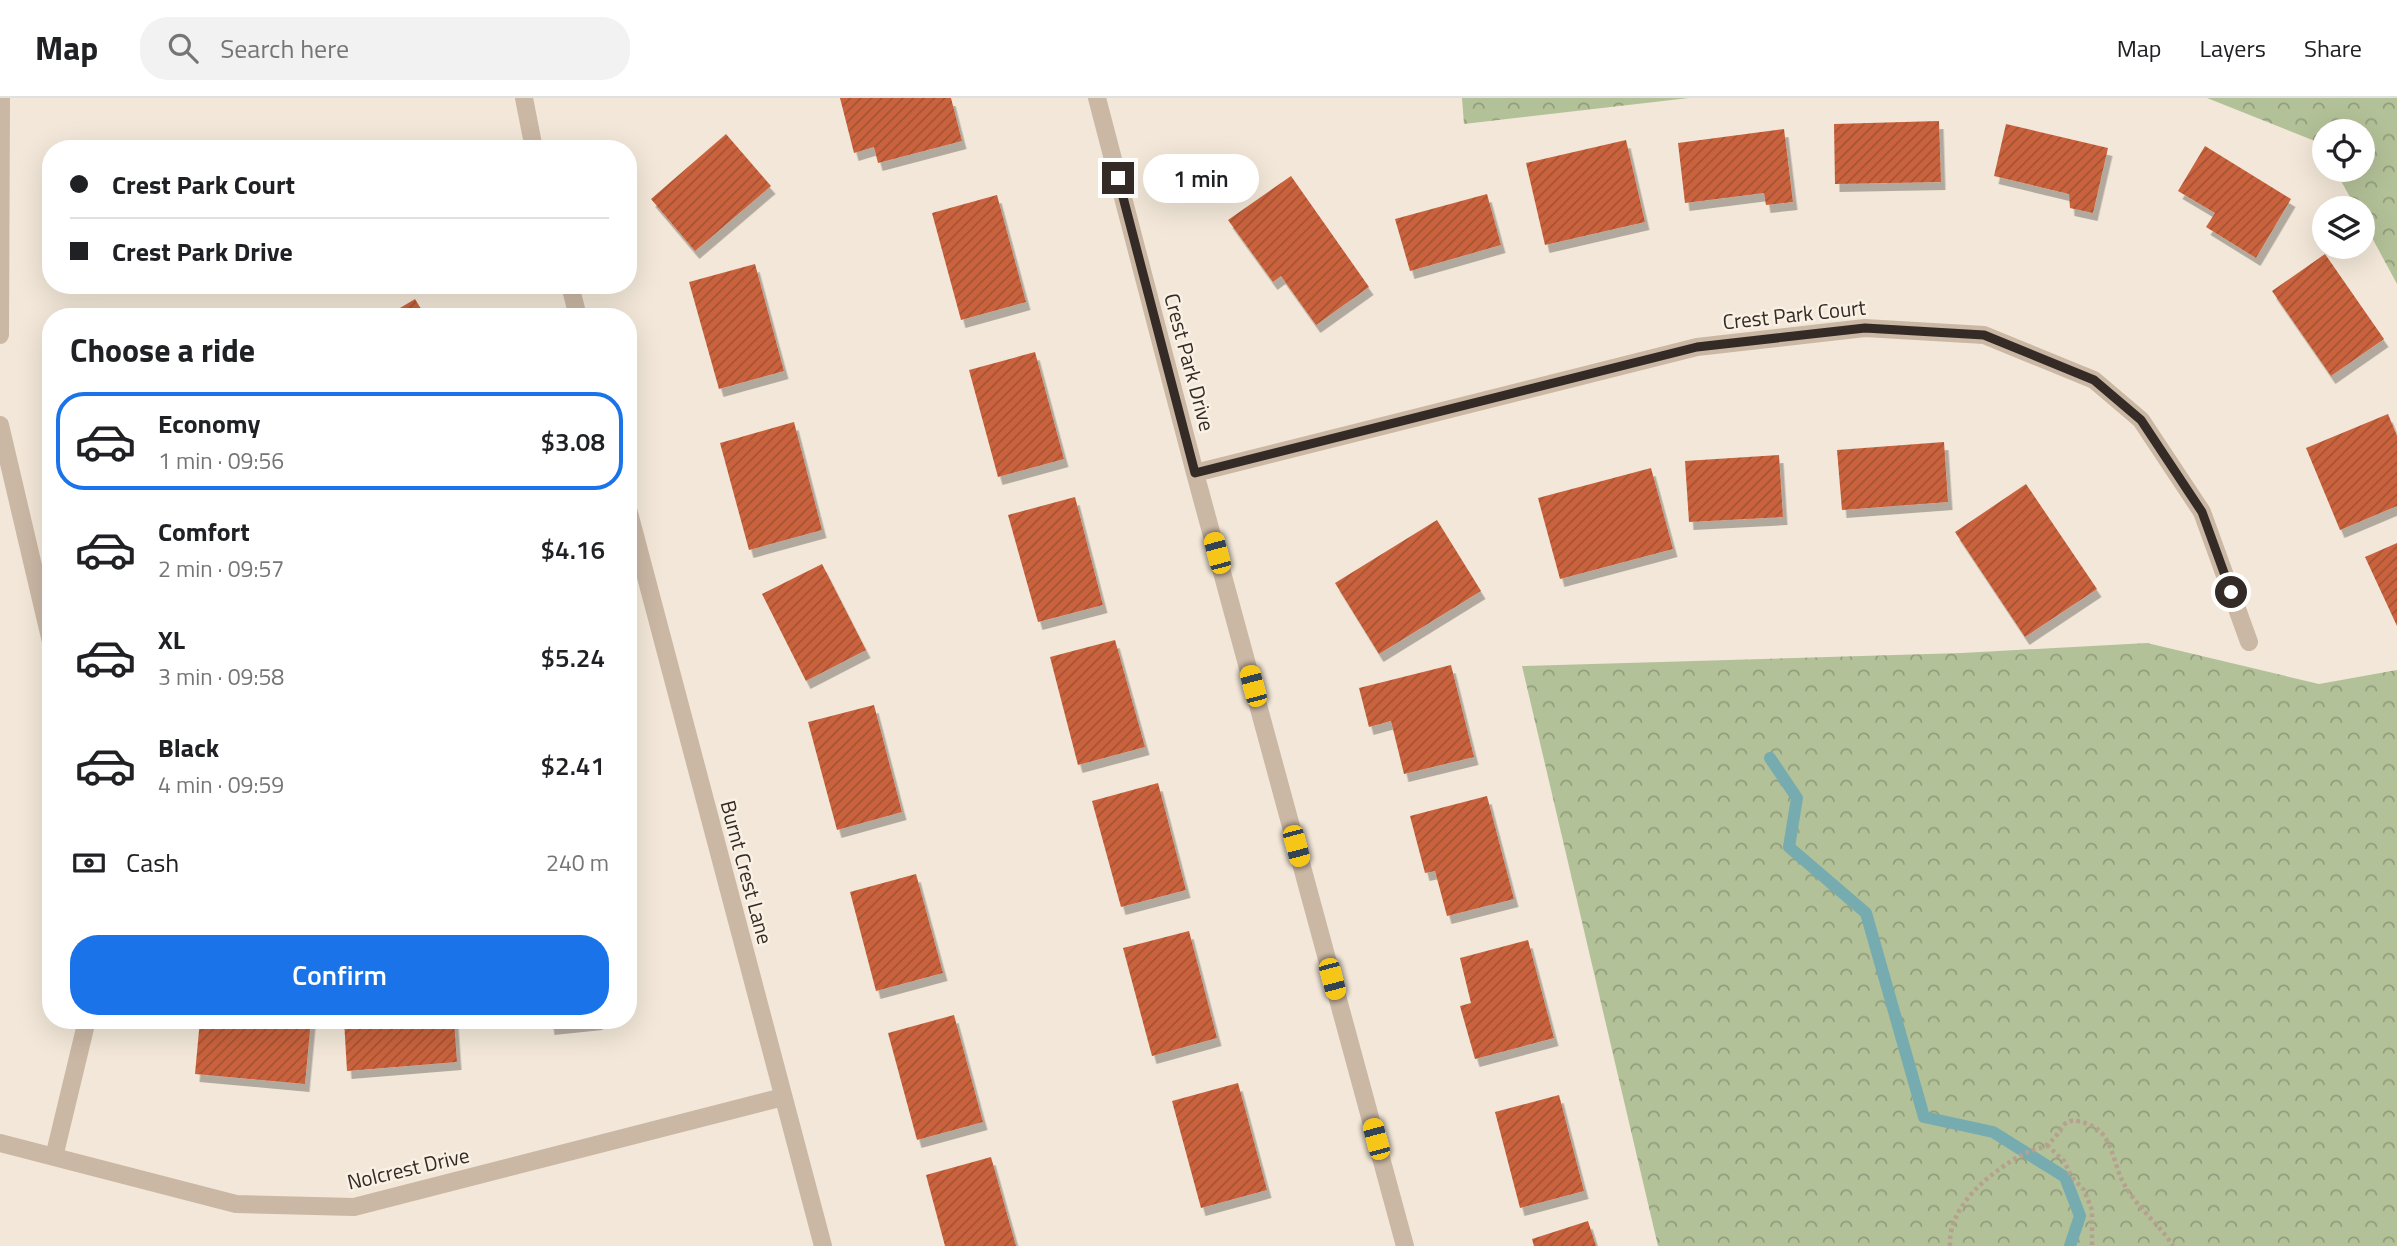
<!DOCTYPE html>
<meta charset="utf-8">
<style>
body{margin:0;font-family:"Titillium Web",sans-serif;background:#f2f2f2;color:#202124;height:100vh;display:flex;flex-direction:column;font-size:26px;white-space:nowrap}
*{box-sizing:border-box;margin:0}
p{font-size:23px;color:#757577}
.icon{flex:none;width:38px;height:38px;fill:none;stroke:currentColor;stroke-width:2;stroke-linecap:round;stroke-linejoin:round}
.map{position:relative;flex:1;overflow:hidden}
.details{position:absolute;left:42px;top:210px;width:595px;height:721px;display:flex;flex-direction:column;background:#fff;border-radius:28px;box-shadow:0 7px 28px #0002}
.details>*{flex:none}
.guide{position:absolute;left:42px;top:42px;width:595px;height:154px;border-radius:28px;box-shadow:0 7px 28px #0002;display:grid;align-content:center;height:154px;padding:0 28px;background:#fff}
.controls{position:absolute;left:2312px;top:21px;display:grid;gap:14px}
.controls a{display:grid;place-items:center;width:63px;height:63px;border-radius:50%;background:#fff;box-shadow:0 7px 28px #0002;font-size:35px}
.end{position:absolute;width:32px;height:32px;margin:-16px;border:9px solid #352b26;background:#fff;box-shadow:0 0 0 4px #fff}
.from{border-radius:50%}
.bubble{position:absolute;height:49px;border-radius:24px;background:#fff;box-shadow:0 7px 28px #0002;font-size:23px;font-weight:600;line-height:49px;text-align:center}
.car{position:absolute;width:21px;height:42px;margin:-21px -10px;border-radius:9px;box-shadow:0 0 5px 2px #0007;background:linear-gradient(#f5c518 24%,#345 0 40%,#f5c518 0 76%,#345 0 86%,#f5c518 0)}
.guide b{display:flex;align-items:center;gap:24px;height:66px;font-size:26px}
.guide b+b{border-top:2px solid #e0e0e0}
.guide i{width:18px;height:18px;background:#202124}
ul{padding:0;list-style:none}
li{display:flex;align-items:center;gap:21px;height:98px;margin:0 14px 10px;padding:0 14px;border:4px solid transparent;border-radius:28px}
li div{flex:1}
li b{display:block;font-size:26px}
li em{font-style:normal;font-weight:600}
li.selected{border-color:#1a73e8}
li>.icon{width:63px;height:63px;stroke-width:1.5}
h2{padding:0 28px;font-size:32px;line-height:84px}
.pay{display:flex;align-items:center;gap:18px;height:77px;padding:0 28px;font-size:26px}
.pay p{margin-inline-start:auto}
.action{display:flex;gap:14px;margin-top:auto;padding:14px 28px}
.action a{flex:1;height:80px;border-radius:28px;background:#1a73e8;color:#fff;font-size:28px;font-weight:600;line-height:80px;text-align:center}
header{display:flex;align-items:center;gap:42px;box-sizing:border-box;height:98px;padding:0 35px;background:#fff;border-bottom:2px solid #e0e0e0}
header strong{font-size:33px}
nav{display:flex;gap:38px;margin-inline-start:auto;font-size:24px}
.search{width:490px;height:63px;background:#f2f2f2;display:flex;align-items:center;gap:18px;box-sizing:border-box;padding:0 24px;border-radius:28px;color:#757577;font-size:26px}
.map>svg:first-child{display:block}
.forest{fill:url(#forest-crowns)}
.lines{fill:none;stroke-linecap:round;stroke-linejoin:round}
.stream{stroke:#76acb0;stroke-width:12}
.building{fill:url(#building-hatch);filter:url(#shadow)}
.path{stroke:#b6a08e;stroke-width:4.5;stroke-dasharray:3.5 3.5;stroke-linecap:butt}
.minor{stroke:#cab7a4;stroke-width:18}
.route{stroke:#352b26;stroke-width:9}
.labels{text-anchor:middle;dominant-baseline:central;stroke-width:5;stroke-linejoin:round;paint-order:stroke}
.street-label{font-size:21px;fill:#352b26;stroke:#faf1e5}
</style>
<header>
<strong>Map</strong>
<div class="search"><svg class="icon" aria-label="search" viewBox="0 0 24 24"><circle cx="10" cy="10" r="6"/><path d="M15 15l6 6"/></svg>Search here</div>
<nav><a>Map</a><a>Layers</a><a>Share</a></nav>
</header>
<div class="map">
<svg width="2397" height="1148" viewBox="0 0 2397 1148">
<defs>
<pattern id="forest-crowns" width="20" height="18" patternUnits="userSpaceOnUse" patternTransform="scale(1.75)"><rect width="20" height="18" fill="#b3c198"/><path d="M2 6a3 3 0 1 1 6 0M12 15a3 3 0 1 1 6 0" fill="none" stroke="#929d7c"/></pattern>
<pattern id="building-hatch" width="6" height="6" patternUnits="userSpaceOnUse" patternTransform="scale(1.75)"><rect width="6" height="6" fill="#ca633e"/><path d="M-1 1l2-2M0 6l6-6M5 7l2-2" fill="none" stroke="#a55234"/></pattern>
<filter id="shadow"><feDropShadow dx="4.5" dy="8" stdDeviation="0" flood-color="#0004"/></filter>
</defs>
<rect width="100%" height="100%" fill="#f2e7d8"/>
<path class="forest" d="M1462,0H1689L1464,26Z
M2207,0H2397V186L2363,123L2362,110H2356L2335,72H2362V33H2324V52L2320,45Z
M2147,545L2319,586L2397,572V1148H1658L1522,568L1962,555Z"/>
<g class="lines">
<path class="stream" d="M1770,660L1797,700L1789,749L1866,815L1924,1019L1993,1034L2065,1079L2080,1118L2070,1148"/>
</g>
<path class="building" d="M840,0H951L962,43L878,65L874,49L854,55Z
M1939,23L1941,84L1835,86L1834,26Z
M2006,26L2108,50L2093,115L2070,110L2069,96L1994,78Z
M1784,31L1793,104L1766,107L1764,95L1685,105L1678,45Z
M726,36L771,88L695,153L651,101Z
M1626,42L1645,124L1545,147L1526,65Z
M192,43L198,51H181Z
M2205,48L2291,101L2256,160L2206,129L2215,115L2178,93Z
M1291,78L1369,189L1316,227L1281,178L1273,184L1228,122Z
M1487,96L1501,147L1410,173L1395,121Z
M997,97L1026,204L961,222L932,115Z
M2325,156L2384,241L2331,278L2272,193Z
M755,166L784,273L719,291L689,184Z
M415,201L426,219H385Z
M1035,254L1064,361L998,379L969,272Z
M2388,316L2397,338V408L2340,432L2306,350Z
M794,324L822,432L749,452L720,345Z
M1944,344L1948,404L1842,412L1837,352Z
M1779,357L1783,419L1689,424L1685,363Z
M1651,370L1673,451L1560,481L1538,400Z
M2026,386L2097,491L2025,539L1955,434Z
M1075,399L1103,507L1038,524L1008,417Z
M1437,422L1481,493L1379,556L1335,485Z
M2397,445V528L2365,459Z
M822,466L866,552L806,583L762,496Z
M1115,542L1145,649L1078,667L1050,559Z
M1451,567L1474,659L1404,676L1391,623L1369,629L1359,590Z
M874,607L902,714L837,732L808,624Z
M1158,685L1186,792L1121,809L1092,703Z
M1487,698L1514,801L1447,818L1435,773L1425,775L1410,718Z
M916,776L943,875L876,893L850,794Z
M1189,833L1217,940L1152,958L1123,850Z
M1528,842L1554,940L1475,961L1460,908L1471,905L1460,860Z
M954,917L983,1024L917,1042L888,935Z
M200,922H311L305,986L195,976Z
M344,922H454L457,964L347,973Z
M549,922H598V924L550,929Z
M1238,985L1267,1092L1201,1110L1172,1003Z
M1559,997L1584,1093L1520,1110L1495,1014Z
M991,1059L1016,1148H945L926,1077Z
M1588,1123L1596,1148H1534L1532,1141Z"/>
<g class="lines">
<path class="path" d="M2047,1047L2064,1063L2071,1078L2084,1092L2092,1112V1148
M1950,1148C1948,1107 1991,1074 2023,1056C2031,1052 2041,1051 2048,1046C2065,1033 2060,1014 2090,1027C2111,1035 2113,1062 2121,1080C2134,1108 2158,1124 2173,1148"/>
<path class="minor" d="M524,0L534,51
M1097,0L1195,375L1405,1148
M570,187L578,219
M0,237L1,0
M0,327L51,544
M1195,375L1697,249L1865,230L1984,237L2094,282L2141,322L2202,414L2249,544
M628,411L823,1148
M0,1045L236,1106L354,1109L783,999
M54,1059L87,922"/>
</g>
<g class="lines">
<path class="route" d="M1118,80L1195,375L1697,249L1865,230L1984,237L2094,282L2141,322L2202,414L2231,494"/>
</g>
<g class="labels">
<g class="street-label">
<text transform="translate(1794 216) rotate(-6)">Crest Park Court</text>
<text transform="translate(1190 264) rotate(75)">Crest Park Drive</text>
<text transform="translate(747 774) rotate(75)">Burnt Crest Lane</text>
<text transform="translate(408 1070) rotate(-13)">Nolcrest Drive</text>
</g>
</g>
</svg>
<div class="controls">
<a><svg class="icon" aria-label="locate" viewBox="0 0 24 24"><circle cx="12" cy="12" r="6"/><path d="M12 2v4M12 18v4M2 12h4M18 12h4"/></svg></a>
<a><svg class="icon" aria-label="layers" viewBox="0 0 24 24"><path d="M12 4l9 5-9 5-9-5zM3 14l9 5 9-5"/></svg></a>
</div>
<i class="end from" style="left:2231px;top:494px"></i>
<i class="end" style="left:1118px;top:80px"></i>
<div class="bubble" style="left:1143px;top:56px;width:116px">1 min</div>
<i class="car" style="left:1217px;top:455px;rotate:345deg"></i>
<i class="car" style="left:1253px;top:588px;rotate:345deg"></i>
<i class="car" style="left:1296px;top:748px;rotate:165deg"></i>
<i class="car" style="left:1332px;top:881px;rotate:165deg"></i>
<i class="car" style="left:1376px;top:1041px;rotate:345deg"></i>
<div class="guide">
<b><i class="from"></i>Crest Park Court</b>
<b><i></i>Crest Park Drive</b>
</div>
<section class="details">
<h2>Choose a ride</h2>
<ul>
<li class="selected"><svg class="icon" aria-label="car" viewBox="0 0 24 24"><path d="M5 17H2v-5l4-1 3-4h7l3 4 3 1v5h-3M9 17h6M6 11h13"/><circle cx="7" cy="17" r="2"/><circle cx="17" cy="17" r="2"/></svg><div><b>Economy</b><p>1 min · 09:56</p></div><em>$3.08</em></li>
<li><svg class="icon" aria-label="car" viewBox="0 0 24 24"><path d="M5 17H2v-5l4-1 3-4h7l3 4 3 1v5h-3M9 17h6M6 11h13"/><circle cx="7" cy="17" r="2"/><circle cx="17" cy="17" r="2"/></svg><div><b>Comfort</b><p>2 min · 09:57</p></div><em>$4.16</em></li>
<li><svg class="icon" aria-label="car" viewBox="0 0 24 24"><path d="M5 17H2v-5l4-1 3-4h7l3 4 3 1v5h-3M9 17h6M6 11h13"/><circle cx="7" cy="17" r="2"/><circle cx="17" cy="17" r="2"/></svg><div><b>XL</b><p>3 min · 09:58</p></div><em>$5.24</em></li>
<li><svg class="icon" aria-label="car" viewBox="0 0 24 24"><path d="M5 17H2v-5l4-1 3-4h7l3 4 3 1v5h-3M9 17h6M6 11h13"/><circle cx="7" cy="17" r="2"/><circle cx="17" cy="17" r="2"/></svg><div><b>Black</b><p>4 min · 09:59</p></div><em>$2.41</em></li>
</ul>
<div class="pay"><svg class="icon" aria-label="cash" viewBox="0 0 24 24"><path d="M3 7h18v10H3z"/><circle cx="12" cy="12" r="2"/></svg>Cash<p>240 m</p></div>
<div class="action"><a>Confirm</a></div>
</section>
</div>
